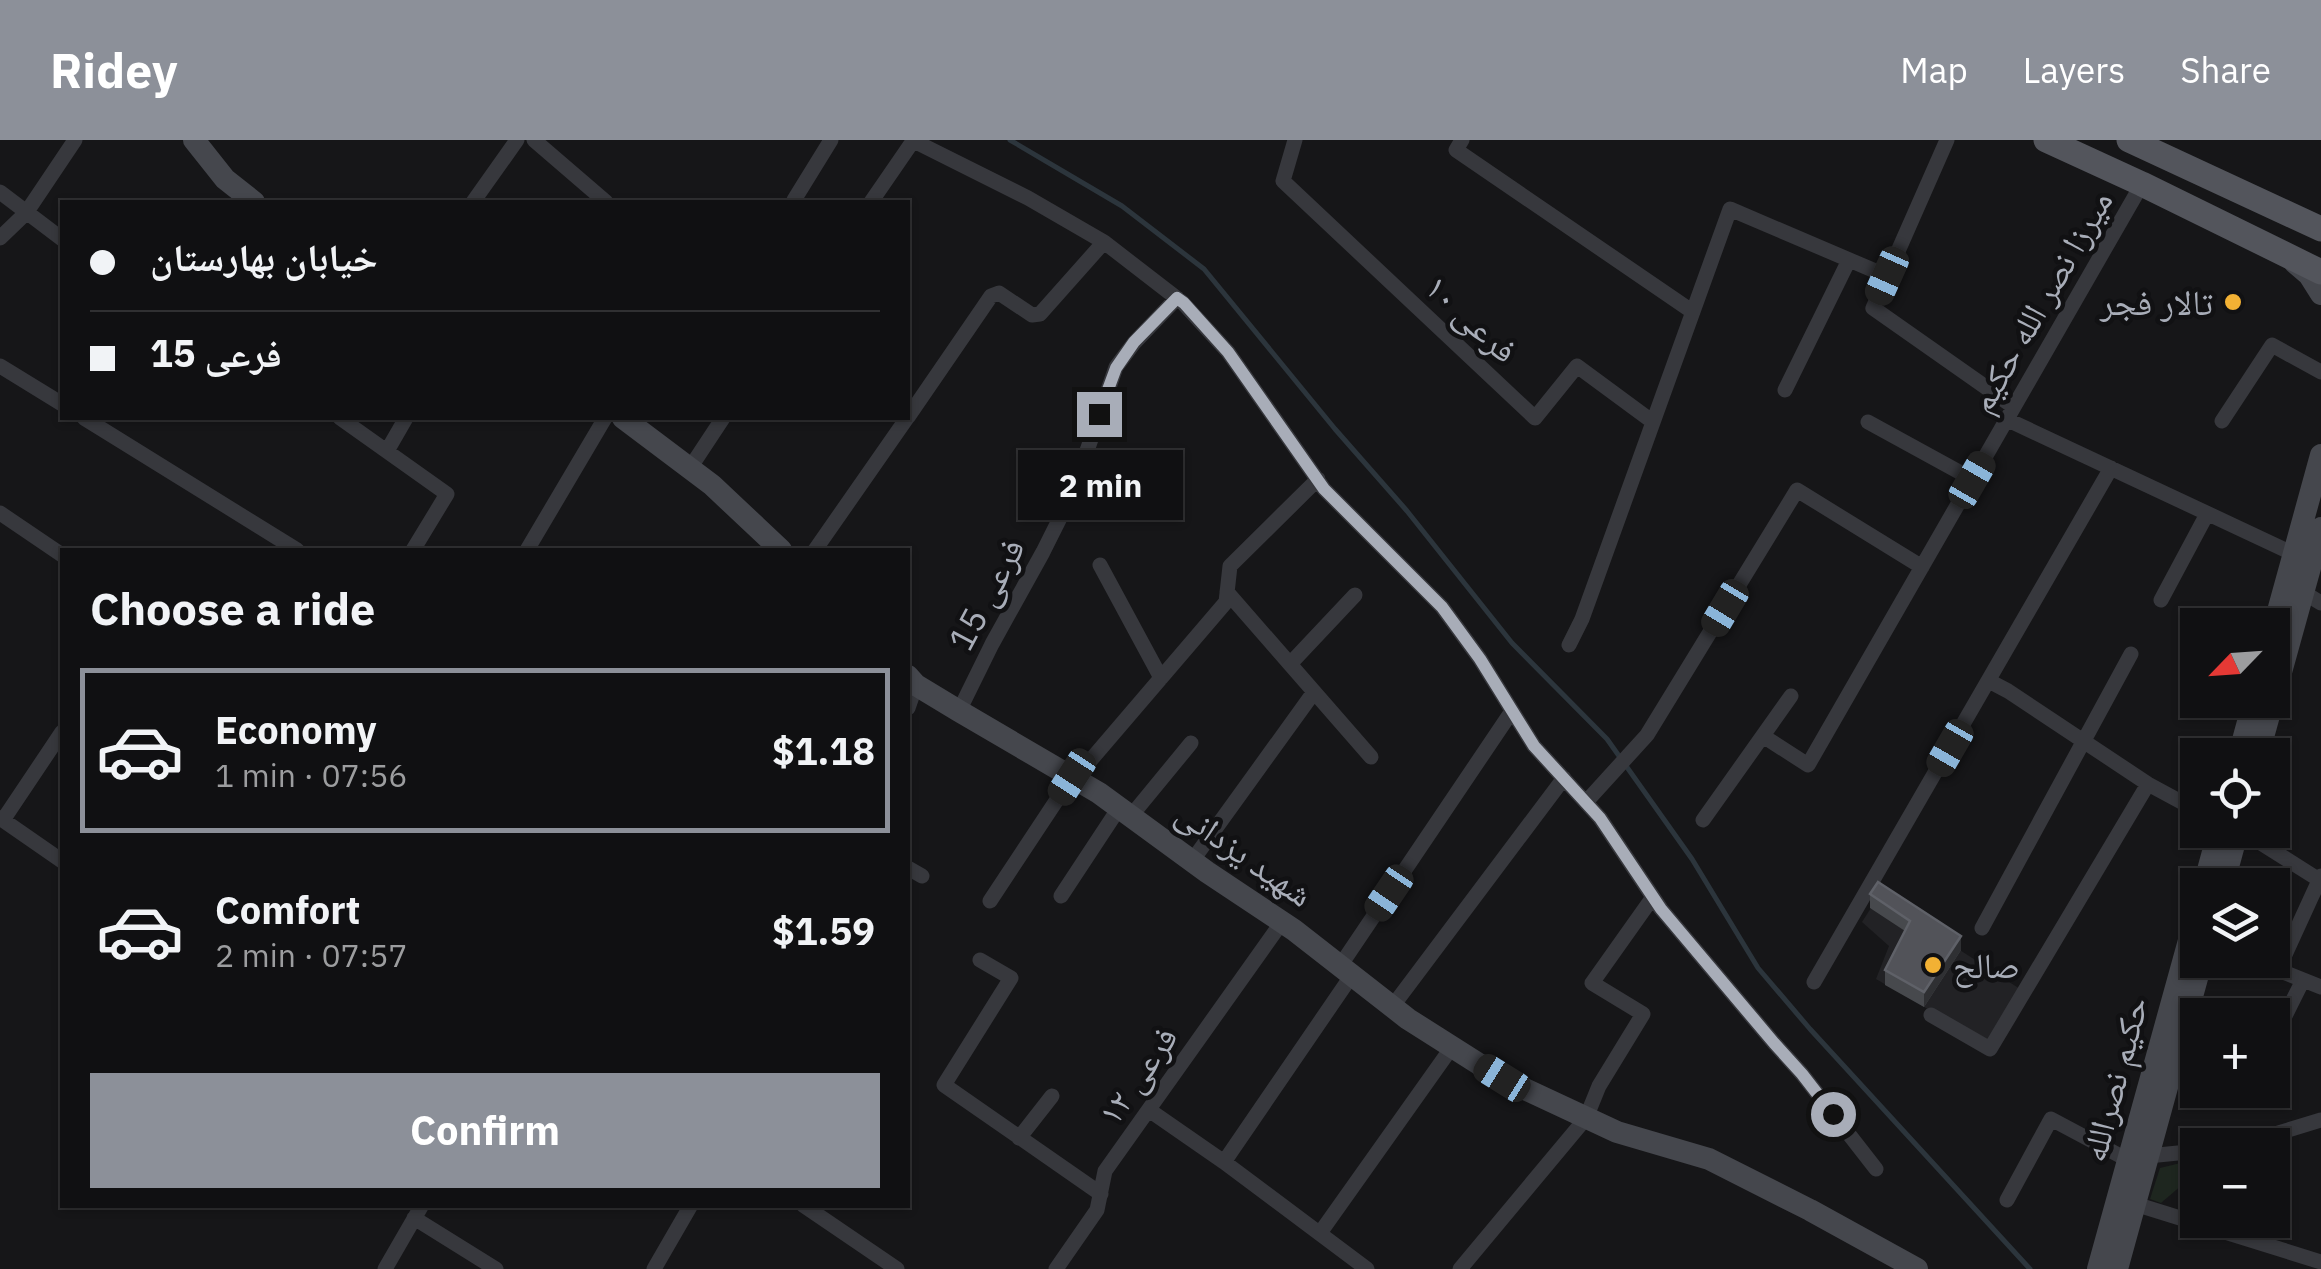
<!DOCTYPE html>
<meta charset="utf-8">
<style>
body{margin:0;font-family:"IBM Plex Sans","Noto Naskh Arabic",sans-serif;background:#1e1e20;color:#f1f3f6;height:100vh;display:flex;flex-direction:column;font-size:38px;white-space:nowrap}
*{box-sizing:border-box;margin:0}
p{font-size:32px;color:#9c9d9f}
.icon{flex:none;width:55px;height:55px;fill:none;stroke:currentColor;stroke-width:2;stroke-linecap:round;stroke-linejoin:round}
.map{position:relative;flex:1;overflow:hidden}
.sheet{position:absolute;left:60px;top:408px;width:850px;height:660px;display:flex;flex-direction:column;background:#101012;border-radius:0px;box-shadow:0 2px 8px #0004,0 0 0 2px #303032}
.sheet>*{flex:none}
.top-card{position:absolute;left:60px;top:60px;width:850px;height:220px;border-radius:0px;box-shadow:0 2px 8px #0004,0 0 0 2px #303032;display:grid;align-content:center;height:220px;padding:0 30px;background:#101012}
.needle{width:65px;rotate:245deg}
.tools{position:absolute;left:2180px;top:468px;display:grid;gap:20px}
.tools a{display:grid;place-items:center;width:110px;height:110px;border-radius:0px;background:#101012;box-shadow:0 2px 8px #0004,0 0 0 2px #303032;font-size:50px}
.end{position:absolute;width:45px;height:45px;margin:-22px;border:12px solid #a8adb8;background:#111;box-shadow:0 0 0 5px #111}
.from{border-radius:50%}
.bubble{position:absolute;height:70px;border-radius:0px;background:#101012;box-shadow:0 2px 8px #0004,0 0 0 2px #303032;font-size:32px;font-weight:800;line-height:70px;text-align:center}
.car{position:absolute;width:30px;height:60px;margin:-30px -15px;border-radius:12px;box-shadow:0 0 8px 2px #0007;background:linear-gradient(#222 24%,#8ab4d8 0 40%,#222 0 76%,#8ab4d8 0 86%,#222 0)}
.top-card b{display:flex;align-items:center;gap:35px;height:95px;font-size:38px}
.top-card b+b{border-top:2px solid #303032}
.top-card i{width:25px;height:25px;background:#f1f3f6}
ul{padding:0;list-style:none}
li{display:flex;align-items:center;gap:30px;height:165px;margin:0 20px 15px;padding:0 10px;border:5px solid transparent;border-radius:0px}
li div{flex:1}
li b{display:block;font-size:38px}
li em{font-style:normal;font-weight:800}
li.current{border-color:#8c9099}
li>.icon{width:90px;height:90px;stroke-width:1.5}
h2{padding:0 30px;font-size:45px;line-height:120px}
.button{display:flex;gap:20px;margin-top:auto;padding:20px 30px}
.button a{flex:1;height:115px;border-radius:0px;background:#8c9099;color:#fff;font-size:40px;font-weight:800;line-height:115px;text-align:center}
header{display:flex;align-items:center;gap:60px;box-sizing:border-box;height:140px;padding:0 50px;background:#8c9099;color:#fff}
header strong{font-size:48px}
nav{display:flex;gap:55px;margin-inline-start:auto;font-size:35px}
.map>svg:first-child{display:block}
.built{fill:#222225}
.green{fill:#1e261f}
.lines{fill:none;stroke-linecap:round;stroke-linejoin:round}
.stream{stroke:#2c353c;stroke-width:5}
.street{stroke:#37383d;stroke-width:15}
.secondary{stroke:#45474d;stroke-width:22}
.primary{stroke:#53555c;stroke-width:25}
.wall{fill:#47494d}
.shaded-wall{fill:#2f3033}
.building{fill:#525359;stroke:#5f6168;stroke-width:2.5}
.route{stroke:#a8adb8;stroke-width:12}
.poi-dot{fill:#f2b134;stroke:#111113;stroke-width:4}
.labels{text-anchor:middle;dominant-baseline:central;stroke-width:9;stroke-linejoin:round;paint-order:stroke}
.street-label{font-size:35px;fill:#a8adb8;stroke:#111113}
.poi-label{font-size:35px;fill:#a8adb8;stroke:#111113;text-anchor:end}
</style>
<header>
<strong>Ridey</strong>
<nav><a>Map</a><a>Layers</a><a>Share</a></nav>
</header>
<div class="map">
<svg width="2321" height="1129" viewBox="0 0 2321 1129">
<rect width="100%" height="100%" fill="#161618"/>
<path class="built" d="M1878,757L2020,849L1988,904L1876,839L1889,806L1862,782Z"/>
<path class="green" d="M2197,1019C2192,1039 2176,1050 2161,1063L2150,1059L2160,1028Z"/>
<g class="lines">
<path class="stream" d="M1010,0L1122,66L1204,129L1335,289L1407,371L1512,503L1607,599L1692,719L1758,828L1810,889L2030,1129"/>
<path class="street" d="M534,0L606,62
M912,0L1028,58L1104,102L1183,163L1228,212L1324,349L1442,467L1480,519L1534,606L1600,678L1661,769L1774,903L1802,934L1876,1029
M1295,0L1283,41L1535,278L1577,226L1653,282
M1462,0L1456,10L1693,172
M1947,0L1873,168L2014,267
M0,52L62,99
M794,60L831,0
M473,62L517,0
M871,62L913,1
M0,98L26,73L75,0
M0,226L62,264
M1785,250L1849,120
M908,277L991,156L999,153L1032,175L1040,174L1104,102
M84,278L297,410
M340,278L447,354L413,410
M2006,279L2294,414
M2222,281L2272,205L2321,232
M1868,282L1972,339
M387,311L406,278
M690,328L723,278
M0,373L62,415
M527,410L605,278
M815,410L907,278
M1100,425L1161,538
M1227,452L1371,617
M2303,452L2321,463
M2161,460L2207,374
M1569,505L1582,479L1730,69L1887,136
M1290,524L1355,455
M1989,541L2008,551L2148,644L2198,671
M908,568L916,545
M959,571L992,504L1043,412L1072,354L1116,227L1134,203L1177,158
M1763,596L1808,625L2142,44
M1586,662L1647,595L1797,350L1922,427
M1131,676L1191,603
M0,678L62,721
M3,680L62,592
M1703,680L1791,556
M2240,690L2321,741
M1192,721L1314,552
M908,728L922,736
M1061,756L1119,668
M990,761L1072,637L1084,628L1226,462L1230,426L1318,339
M1982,788L2131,514
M980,820L1011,838L944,945L1101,1054
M2228,820L2278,830L2321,847
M1340,826L1512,571
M2278,830L2321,736
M1814,842L2111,328
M1392,867L1564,638
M1931,875L1990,909L2148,644
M2275,896L2303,840
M1149,970L1224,1022L1367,1129
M1019,998L1052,956
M2229,1005L2252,1001L2321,980
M2148,1016L2198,1011
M1224,1022L1352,835
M2007,1060L2051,979L2128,1020
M2135,1064L2321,1122
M803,1065L897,1129
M414,1078L496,1129
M1320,1093L1452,907
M385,1129L422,1065
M654,1129L691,1065
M1056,1129L1097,1070L1105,1031L1282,782
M1460,1129L1586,978L1599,946L1643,874L1592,843L1653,757"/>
<path class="secondary" d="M194,0L225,39L254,62
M2295,123L2309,135L2321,154
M623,278L712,345L781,410
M2272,493L2321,315
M908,536L916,545L959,571L1099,653L1207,732L1294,790L1408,879L1501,938L1617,992L1709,1019L1810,1070L1917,1129
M2239,615L2254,560
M2258,615L2321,388
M2204,745L2219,690
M2223,745L2238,690
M2098,1129L2198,768
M2117,1129L2202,820"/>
<path class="primary" d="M2046,0L2142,44L2321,132
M2129,0L2321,89"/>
</g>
<path class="wall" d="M1870,754L1961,810L1924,867L1885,845V830L1905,791L1870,768Z"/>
<path class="shaded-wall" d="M1961,796V810L1924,867V852Z"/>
<path class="building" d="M1878,742L1961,796L1924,852L1885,830L1910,781L1870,754Z"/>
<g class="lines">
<path class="route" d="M1099,274L1116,228L1134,202L1177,158L1184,163L1228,212L1324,349L1442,467L1480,519L1534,606L1600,678L1661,769L1774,903L1802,934L1833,974"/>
</g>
<g class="poi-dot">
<circle cx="2233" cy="162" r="10"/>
<circle cx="1933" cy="825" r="10"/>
</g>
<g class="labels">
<g class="street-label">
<text transform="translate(2040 161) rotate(-60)">میرزا نصر الله حکیم</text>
<text transform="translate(1472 178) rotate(43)">فرعی ۱۰</text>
<text transform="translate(986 454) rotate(-62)">فرعی 15</text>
<text transform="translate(1245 713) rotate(35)">شهید یزدانی</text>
<text transform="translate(1137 935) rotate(-55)">فرعی ۱۲</text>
<text transform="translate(2114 939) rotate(-75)">حکیم نصرالله</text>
</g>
<g class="poi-label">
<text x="2213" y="162">تالار فجر</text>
<text x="1953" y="825" text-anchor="start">صالح</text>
</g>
</g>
</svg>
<div class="tools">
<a><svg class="needle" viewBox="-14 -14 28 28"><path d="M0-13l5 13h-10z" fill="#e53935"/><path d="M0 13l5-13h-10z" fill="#9c9d9f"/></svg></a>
<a><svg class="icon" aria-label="locate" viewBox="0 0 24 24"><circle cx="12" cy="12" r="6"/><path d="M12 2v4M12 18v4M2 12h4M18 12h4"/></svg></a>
<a><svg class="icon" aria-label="layers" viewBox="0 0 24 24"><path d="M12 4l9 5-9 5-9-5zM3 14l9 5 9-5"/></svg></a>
<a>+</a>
<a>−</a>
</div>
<i class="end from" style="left:1833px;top:974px"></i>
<i class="end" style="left:1099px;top:274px"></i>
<div class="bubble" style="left:1018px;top:310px;width:165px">2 min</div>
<i class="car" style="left:1887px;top:136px;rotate:204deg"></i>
<i class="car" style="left:1972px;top:340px;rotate:30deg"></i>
<i class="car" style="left:1725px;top:468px;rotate:211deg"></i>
<i class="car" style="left:1950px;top:608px;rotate:210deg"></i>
<i class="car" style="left:1072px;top:637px;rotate:213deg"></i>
<i class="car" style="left:1389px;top:753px;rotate:214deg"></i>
<i class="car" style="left:1502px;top:938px;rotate:302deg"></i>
<div class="top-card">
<b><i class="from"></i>خیابان بهارستان</b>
<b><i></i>فرعی 15</b>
</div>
<section class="sheet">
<h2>Choose a ride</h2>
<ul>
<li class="current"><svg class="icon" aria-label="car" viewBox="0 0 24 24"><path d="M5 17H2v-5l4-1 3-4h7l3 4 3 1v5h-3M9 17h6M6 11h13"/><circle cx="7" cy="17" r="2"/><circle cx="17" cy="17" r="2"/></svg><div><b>Economy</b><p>1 min · 07:56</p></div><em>$1.18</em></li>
<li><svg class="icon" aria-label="car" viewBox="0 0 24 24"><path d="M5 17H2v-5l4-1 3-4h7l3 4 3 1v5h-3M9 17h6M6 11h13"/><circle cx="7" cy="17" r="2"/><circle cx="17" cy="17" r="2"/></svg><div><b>Comfort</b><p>2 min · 07:57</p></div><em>$1.59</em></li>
</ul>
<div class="button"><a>Confirm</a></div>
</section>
</div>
